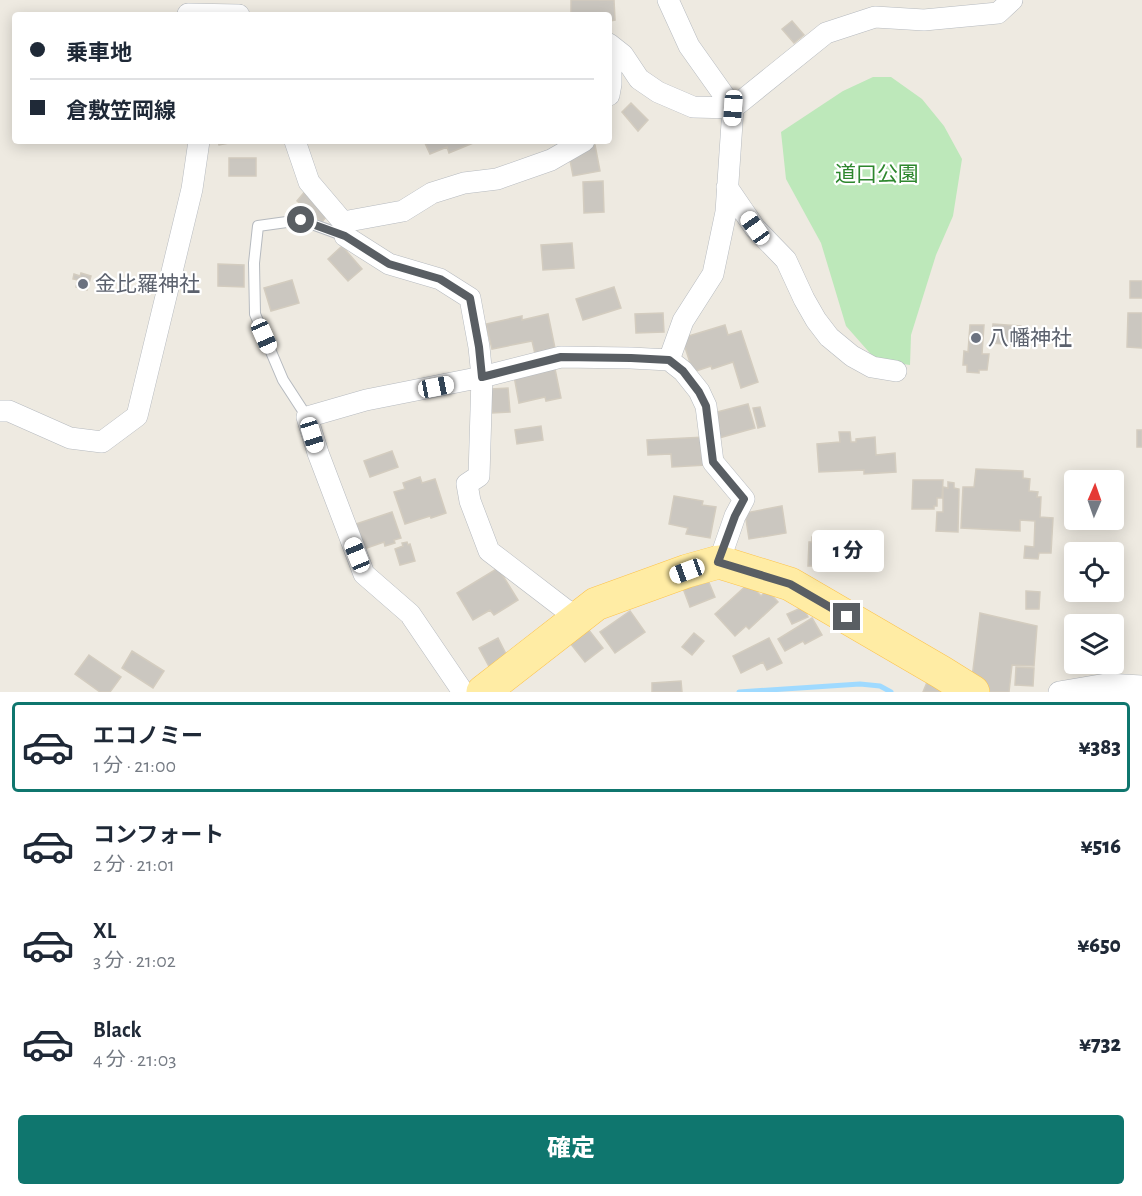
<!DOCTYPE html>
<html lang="ja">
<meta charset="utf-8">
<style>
body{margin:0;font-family:"Alegreya Sans","Noto Sans JP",sans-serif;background:#f2f2f3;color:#1f2937;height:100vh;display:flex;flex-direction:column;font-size:22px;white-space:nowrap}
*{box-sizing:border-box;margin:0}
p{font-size:20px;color:#747a83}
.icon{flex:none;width:33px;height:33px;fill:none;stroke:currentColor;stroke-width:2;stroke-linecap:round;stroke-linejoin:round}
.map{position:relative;height:692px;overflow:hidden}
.side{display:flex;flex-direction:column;background:#fff;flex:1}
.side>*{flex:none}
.top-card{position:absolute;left:12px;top:12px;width:600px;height:132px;border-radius:6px;box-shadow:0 3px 15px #0003;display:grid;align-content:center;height:132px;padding:0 18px;background:#fff}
.needle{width:39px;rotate:2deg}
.fabs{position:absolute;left:1064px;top:470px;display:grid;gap:12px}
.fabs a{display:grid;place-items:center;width:60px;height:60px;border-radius:6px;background:#fff;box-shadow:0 3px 15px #0003;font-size:30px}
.end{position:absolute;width:27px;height:27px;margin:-14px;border:8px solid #595e63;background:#fff;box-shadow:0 0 0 3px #fff}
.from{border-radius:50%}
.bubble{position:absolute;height:42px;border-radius:6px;background:#fff;box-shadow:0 3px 15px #0003;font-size:20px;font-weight:800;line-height:42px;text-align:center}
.car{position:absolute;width:18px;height:36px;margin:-18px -9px;border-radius:8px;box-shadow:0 0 4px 2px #0007;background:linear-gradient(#fff 24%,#345 0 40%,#fff 0 76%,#345 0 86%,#fff 0)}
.top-card b{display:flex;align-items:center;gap:21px;height:57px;font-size:22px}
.top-card b+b{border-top:2px solid #e0e1e3}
.top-card i{width:15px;height:15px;background:#1f2937}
ul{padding:10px 0 0;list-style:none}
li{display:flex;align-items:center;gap:18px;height:90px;margin:0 12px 9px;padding:0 6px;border:3px solid transparent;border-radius:6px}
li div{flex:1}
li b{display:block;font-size:22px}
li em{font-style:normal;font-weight:800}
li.active{border-color:#0f766e}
li>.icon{width:54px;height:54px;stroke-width:1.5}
.button{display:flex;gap:12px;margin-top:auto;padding:12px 18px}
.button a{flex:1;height:69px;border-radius:6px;background:#0f766e;color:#fff;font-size:24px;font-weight:800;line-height:69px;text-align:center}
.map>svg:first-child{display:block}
.park{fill:#bde8ba}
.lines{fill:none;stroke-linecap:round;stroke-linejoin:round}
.stream{stroke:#9fdaff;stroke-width:5}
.building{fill:#cbc7c0;stroke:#d3ccbf;stroke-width:1.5}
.service-casing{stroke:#b6babf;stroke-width:12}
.minor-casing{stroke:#b6babf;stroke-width:22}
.primary-casing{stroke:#fdc34b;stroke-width:34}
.service{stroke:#fff;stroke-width:10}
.minor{stroke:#fff;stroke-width:21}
.primary{stroke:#ffeca4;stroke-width:33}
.route{stroke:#595e63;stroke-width:8}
.worship-dot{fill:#6b7280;stroke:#fff;stroke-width:2}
.labels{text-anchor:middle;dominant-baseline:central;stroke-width:4.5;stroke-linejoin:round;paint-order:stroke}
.park-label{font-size:21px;fill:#2e872e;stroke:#fff}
.worship-label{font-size:21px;fill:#5b616d;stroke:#fff;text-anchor:start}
</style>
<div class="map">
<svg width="1142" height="692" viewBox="0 0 1142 692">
<rect width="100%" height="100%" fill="#eeeae1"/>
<path class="park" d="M873,77H891L922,99L944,126L962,159L953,216L936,255L911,335L910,365L876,360L846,326L821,243L786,179L781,132L843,91Z"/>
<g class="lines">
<path class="stream" d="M739,692L860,684L880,686L891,692"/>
</g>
<path class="building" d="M571,0H614L615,20L609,21V15H571Z
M792,21L804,35L794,43L782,29Z
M631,103L648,120L638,131L622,112Z
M218,141H240L219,145Z
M424,141H472L473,143L449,153L447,147L430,154Z
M595,145L600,171L573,176L568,150Z
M229,158H256V176H229Z
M603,181L604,212L584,213L583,182Z
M307,189L332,210L322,222L297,201Z
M572,243L574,268L543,270L541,245Z
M342,246L362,269L348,281L328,259Z
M218,264L244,265V287L218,286Z
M81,273L91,276L87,290L76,287L78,280L73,279L74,274L80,276Z
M292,280L299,303L271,311L264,288Z
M1130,281H1142V298H1130Z
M614,287L621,308L583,320L576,299Z
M663,313L664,332L636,333L635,314Z
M1128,313H1142V348L1127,347Z
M548,314L556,353L536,358L532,341L492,349L486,324L522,316V320Z
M993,324L1021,326L1019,345L991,343Z
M725,325L728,335L741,331L758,382L741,388L733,362L712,369L711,366L693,372L682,338Z
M970,325H984L982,354H989L987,370H979V373L967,372V365H963L964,351L968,352Z
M555,369L561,398L546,401L545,397L519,403L514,376Z
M508,388L510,412L492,413L491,389Z
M748,404L755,428L719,438L713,413Z
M760,407L765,426L758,428L753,408Z
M541,426L543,440L517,444L515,430Z
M1137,430H1142V447H1137Z
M839,432H850L851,442H856V439L875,437L876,455L895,453L896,472L864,474V470L819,472L817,444L840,442Z
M705,437L706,465L672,467L671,454L648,455L647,440Z
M392,451L398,467L370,477L364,461Z
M976,469L1023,471V478L1030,479L1029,491L1038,492L1037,497H1041L1040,517L1053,518L1051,553H1039L1038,559L1024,558L1025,546L1034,547L1035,521L1020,520V531L961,528L963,487H974Z
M420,477L422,483L435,479L446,513L431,518L430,516L405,524L394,492L405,489L403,483Z
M913,480H943L942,498H937V506H934V509H912Z
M948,482L954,483V488L959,489L958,532L936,531L937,512H943V487L948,488Z
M674,496L703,501L702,505L716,507L710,538L686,534L688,528L669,524Z
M782,506L786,533L749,539L745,513Z
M392,512L401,538L394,540L395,543L385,546L384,542L361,550L353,525Z
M812,537H820V566H808L809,542H812Z
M407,542L408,545L410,544L415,561L400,565L395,549L403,546L402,543Z
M498,568L518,600L494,615L490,610L473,620L457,593Z
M705,573L715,597L690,607L681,583Z
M749,583L761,596L767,590L778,602L749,629L746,626L735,636L715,614Z
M1026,591L1040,592L1039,609H1026Z
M803,607L808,617L792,624L787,614Z
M630,611L645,632L615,653L600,632Z
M980,613L1037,626L1034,666L1012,665L1009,692H984L971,686Z
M812,618L822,635L805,644L803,641L785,651L778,639Z
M588,629L603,648L585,662L570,643Z
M694,633L704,641L692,655L682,647Z
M498,638L509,660L491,670L479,648Z
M769,638L782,663L767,670L763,662L741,673L733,656Z
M132,651L164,671L153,688L122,668Z
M89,655L121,677L110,692H100L75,674Z
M1016,667L1034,668L1033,686L1015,685Z
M930,675L949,692H923Z
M681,681L682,692H652V683Z"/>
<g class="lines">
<g class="service-casing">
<path id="service" d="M307,417L283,380L255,314L254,263L258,226L301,220L345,236"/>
</g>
<g class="minor-casing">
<path id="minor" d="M668,0L689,46L733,108L726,212L713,274L683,321L669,360
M188,15V14L239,15
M609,44L623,55L639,79L658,92L693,107L733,108L826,33L875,17L924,20L998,13L1012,0
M609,95L611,84V46
M295,141L309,182L343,222L345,236L389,264L440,279L470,298L479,347L482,377L479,476L467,484L470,501L489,551L566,610L579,617
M727,187L755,228L786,260L804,299L816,320L829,337L852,356L872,367L896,371
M343,222L403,211L432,193L464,183L497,179L551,160L584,141
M0,411H9L70,438L102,442L137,416L192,189L199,141
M463,692L410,614L364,574L318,453L307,417L366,400L482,377L561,357L631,358L669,360L683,371L699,391L706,406L713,462L744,499L735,516L719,562
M1059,692L1106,684L1142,686"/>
</g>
<g class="primary-casing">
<path id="primary" d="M483,692L596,604L687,571L719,562L790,584L941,672L973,692"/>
</g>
<use href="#service" class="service"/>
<use href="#minor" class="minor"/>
<use href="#primary" class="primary"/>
</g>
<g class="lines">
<path class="route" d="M301,220L345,236L389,264L440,279L470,298L479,347L482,377L561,357L631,358L669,360L683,371L699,392L706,406L713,462L744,499L735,516L718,562L790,584L847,617"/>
</g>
<g class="worship-dot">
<circle cx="83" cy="284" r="6"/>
<circle cx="976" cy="338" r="6"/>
</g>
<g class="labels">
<g class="park-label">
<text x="877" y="174">道口公園</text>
</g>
<g class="worship-label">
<text x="95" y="284">金比羅神社</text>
<text x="988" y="338">八幡神社</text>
</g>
</g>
</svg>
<div class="fabs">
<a><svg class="needle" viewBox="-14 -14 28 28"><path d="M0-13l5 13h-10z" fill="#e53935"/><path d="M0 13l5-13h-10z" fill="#747a83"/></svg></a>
<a><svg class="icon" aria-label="locate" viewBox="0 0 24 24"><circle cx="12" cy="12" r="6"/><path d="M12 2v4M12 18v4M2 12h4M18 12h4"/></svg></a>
<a><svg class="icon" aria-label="layers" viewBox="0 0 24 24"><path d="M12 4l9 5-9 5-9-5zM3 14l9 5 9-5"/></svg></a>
</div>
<i class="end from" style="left:301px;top:220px"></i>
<i class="end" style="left:847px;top:617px"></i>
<div class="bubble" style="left:812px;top:530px;width:72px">1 分</div>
<i class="car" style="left:733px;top:108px;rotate:184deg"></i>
<i class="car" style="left:755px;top:228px;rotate:325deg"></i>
<i class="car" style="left:264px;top:336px;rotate:156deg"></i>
<i class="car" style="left:436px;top:387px;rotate:79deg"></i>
<i class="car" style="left:312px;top:435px;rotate:163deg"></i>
<i class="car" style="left:357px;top:555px;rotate:338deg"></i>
<i class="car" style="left:687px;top:571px;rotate:250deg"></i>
<div class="top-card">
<b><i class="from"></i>乗車地</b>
<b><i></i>倉敷笠岡線</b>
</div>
</div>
<section class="side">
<ul>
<li class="active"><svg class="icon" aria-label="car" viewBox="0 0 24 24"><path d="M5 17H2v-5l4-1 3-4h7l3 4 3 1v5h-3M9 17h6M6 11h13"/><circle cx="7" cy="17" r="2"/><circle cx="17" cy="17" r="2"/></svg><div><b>エコノミー</b><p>1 分 · 21:00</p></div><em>¥383</em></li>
<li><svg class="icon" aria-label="car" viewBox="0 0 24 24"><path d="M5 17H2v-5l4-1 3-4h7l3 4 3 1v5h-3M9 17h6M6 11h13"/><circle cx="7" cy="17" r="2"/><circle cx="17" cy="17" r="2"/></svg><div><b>コンフォート</b><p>2 分 · 21:01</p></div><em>¥516</em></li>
<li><svg class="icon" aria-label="car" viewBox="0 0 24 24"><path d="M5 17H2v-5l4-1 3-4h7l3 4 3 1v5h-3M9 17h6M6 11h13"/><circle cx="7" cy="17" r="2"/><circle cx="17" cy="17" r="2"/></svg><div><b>XL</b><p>3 分 · 21:02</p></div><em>¥650</em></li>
<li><svg class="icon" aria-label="car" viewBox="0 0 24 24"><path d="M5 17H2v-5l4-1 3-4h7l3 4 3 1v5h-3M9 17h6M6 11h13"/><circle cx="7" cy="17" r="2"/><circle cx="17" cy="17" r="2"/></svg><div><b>Black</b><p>4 分 · 21:03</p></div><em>¥732</em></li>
</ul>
<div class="button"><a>確定</a></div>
</section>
